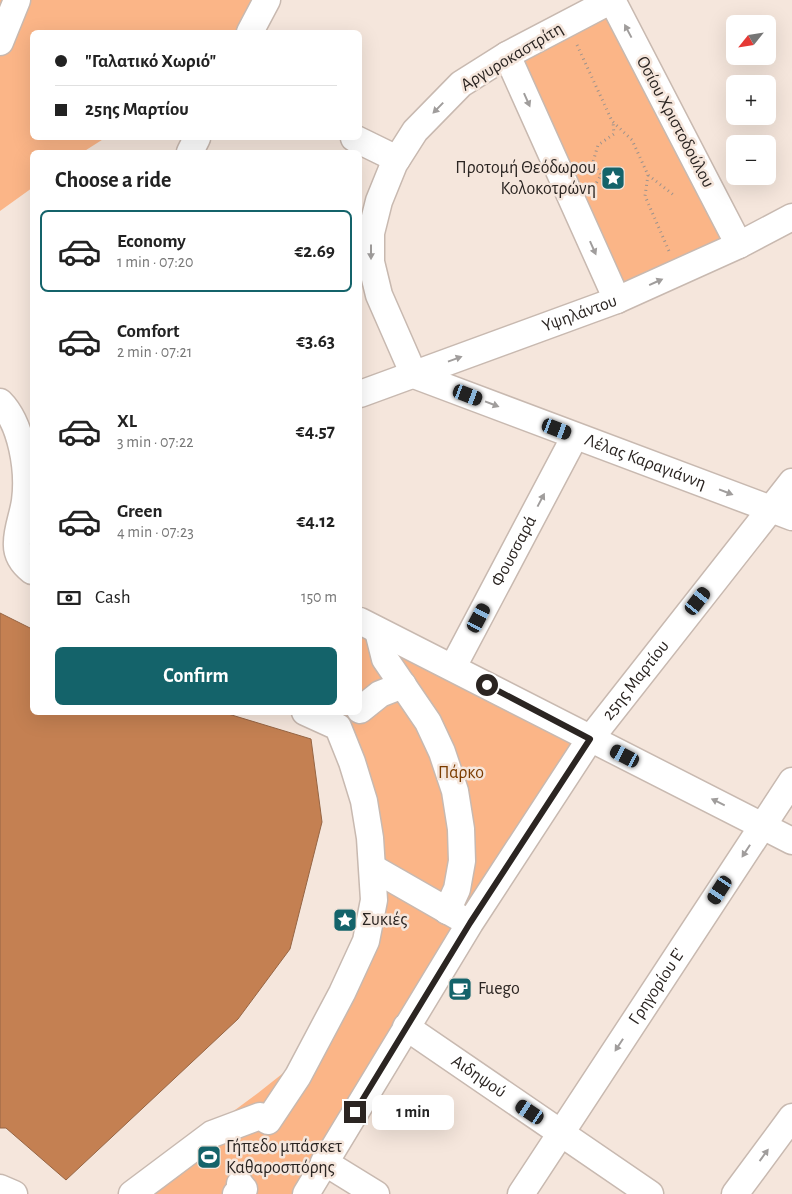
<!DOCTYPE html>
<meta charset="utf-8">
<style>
body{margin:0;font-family:"Alegreya Sans",sans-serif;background:#f2f2f2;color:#222;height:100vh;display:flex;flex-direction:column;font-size:19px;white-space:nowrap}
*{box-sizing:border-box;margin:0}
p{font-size:16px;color:#767676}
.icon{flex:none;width:28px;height:28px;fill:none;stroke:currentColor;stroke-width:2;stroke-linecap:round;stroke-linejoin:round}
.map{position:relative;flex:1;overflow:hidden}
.panel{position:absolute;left:30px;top:150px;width:332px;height:565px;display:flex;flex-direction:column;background:#fff;border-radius:8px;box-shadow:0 5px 20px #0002}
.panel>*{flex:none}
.hud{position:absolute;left:30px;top:30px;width:332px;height:110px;border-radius:8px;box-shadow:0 5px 20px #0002;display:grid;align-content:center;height:110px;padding:0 25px;background:#fff}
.needle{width:32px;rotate:240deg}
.fabs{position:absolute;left:726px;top:15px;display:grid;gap:10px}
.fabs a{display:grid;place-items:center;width:50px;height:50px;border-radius:8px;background:#fff;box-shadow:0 5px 20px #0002;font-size:25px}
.end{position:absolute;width:22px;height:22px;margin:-11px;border:6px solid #2b2522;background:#fff;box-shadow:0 0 0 2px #fff}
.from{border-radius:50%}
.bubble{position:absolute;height:35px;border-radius:8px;background:#fff;box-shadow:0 5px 20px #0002;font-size:16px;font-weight:600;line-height:35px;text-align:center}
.car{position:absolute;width:15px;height:30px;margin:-15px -8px;border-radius:6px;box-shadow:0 0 4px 1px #0007;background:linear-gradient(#222 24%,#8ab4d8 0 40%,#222 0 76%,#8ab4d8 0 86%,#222 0)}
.hud b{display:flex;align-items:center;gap:18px;height:48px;font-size:19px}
.hud b+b{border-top:1px solid #e0e0e0}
.hud i{width:12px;height:12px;background:#222}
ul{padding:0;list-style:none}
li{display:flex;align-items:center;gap:15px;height:82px;margin:0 10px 8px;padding:0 15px;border:2px solid transparent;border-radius:8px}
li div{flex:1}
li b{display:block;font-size:19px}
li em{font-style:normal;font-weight:600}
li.on{border-color:#14636a}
li>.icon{width:45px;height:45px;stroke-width:1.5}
h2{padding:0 25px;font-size:22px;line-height:60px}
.pay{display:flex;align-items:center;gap:12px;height:55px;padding:0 25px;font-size:19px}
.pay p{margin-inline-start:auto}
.button{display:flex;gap:10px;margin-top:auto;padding:10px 25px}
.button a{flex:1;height:58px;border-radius:8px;background:#14636a;color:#fff;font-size:20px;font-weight:600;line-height:58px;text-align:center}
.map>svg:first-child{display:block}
.green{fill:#fbb587}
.water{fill:#c48052;stroke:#966544}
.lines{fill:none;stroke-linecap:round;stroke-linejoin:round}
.minor-casing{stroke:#c8b9b0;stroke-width:29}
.path{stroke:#9e938c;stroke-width:3;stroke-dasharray:1 4;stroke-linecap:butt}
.minor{stroke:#fff;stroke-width:26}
.oneway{fill:#a09d9c}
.route{stroke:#2b2522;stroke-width:6}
.labels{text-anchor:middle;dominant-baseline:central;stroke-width:5;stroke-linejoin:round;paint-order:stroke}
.street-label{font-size:18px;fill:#2b2522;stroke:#f5e6dc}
.poi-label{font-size:18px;fill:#2b2522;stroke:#f5e6dc;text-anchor:start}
.park-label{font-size:18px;fill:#7b3c00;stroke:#f5e6dc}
</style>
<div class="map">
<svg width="792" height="1194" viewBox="0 0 792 1194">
<rect width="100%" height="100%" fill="#f5e6dc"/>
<path class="green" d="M0,0H259L243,32H32V138H105L83,152H32V188L0,211Z
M612,0L739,245L617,300L507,55Z
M360,621L590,739L306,1194H145L155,1169L258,1093L325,1040L383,927L374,794L329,713L360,712Z"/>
<path class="water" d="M0,613L32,629V712L225,713L311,739L322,822L290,949L238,1019L66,1180L6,1128H0Z"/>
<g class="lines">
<g class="minor-casing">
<g id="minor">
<path d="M250,32L267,0"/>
<path d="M0,42L17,0"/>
<path d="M507,55L617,300"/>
<path d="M354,138L397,159"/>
<path d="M190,152L197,138"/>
<path id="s1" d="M739,245L612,0L507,55L461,84L415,131L394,164L379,201L371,233V262L379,295L414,375L792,517"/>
<path id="s2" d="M360,394L617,300L739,245L792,217"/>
<path d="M0,402C22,424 29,471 25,501C23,515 17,529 17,542C16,555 23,564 32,571"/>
<path d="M360,621L792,841"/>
<path d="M378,631L385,659L428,722L442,752L455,791L461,829L462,861L457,889L447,911"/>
<path id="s3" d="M453,667L575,436"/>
<path d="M360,710L380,694L403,685"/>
<path d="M373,868L462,919"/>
<path id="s4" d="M406,1027L650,1194"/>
<path d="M324,1162L376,1194"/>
<path d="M0,1188L14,1194"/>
<path d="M132,1194L212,1134L260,1116L268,1121L298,1076L342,993L366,941L374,900L370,838L364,801L352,762L338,727L305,712"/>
<path d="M236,1194L244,1189L240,1184"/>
<path id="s5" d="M306,1194L470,923L590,739L792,482"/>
<path id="s6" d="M521,1194L792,781"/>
<path d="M735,1194L792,1117"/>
</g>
</g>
<path class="path" d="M577,45L612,121L632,140L648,175L675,196
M648,175L645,196L669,251
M594,187L601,175L593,162L598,145L614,134L613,122"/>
<use href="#minor" class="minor"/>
</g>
<defs><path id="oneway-solid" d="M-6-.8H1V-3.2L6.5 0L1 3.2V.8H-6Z" transform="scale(1.25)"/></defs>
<g class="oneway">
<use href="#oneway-solid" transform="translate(628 31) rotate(-118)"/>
<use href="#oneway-solid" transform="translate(527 100) rotate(66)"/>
<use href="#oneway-solid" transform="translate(438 108) rotate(134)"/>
<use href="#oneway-solid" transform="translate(593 248) rotate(66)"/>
<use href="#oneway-solid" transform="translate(371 252) rotate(90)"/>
<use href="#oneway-solid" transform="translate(656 282) rotate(-24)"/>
<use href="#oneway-solid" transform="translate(455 359) rotate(-20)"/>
<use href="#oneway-solid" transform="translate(492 404) rotate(21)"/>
<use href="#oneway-solid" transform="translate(726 492) rotate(21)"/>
<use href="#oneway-solid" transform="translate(541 500) rotate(-62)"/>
<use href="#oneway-solid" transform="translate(718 802) rotate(-154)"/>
<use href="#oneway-solid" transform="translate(746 851) rotate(123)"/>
<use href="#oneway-solid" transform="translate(619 1045) rotate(123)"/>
<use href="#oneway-solid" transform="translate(764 1155) rotate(-54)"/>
</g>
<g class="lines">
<path class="route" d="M355,1112L470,923L590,739L487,685"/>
</g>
<defs>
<g id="sight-square" transform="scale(1.25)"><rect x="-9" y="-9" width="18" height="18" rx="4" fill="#14636a" stroke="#f5e6dc"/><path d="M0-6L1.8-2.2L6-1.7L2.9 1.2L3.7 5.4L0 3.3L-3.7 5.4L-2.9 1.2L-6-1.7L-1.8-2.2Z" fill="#fff"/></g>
<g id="cafe-square" transform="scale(1.25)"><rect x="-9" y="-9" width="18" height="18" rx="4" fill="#14636a" stroke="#f5e6dc"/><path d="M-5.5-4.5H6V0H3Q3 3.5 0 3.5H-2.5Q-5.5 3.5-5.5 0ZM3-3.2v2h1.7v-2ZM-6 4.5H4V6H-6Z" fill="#fff"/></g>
<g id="stadium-square" transform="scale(1.25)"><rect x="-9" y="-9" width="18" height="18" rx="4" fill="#14636a" stroke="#f5e6dc"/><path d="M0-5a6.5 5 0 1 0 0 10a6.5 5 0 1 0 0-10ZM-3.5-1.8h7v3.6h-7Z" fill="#fff"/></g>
</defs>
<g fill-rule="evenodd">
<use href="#sight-square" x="613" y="178"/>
<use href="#sight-square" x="345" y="920"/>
<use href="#cafe-square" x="460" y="989"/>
<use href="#stadium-square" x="209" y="1157"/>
</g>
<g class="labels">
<g class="street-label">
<text transform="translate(512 57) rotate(-31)">Αργυροκαστρίτη</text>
<text transform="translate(675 122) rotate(62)">Οσίου Χριστοδούλου</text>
<text stroke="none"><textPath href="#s2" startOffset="234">Υψηλάντου</textPath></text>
<text stroke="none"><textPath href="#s1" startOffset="1024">Λέλας Καραγιάννη</textPath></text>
<text stroke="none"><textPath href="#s3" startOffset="131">Φουσσαρά</textPath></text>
<text stroke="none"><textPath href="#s5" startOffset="611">25ης Μαρτίου</textPath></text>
<text stroke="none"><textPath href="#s6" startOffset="248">Γρηγορίου Ε'</textPath></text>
<text stroke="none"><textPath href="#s4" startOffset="88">Αιδηψού</textPath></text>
</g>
<g class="poi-label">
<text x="596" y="168" text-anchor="end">Προτομή Θεόδωρου<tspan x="596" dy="21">Κολοκοτρώνη</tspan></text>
<text x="362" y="920">Συκιές</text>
<text x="478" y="989">Fuego</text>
<text x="226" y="1147">Γήπεδο μπάσκετ<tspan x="226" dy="21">Καθαροσπόρης</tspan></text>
</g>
<g class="park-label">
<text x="461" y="773">Πάρκο</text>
</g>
</g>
</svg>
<div class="fabs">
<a><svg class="needle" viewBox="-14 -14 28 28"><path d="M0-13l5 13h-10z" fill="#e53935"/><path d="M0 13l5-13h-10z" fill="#767676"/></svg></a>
<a>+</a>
<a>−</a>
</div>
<i class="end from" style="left:487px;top:685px"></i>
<i class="end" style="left:355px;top:1112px"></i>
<div class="bubble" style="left:372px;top:1095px;width:82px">1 min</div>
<i class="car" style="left:468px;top:395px;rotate:111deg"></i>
<i class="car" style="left:557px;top:429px;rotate:111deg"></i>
<i class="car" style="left:698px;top:601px;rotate:38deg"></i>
<i class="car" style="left:479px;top:618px;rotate:28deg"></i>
<i class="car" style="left:625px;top:756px;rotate:297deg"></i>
<i class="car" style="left:720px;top:890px;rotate:213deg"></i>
<i class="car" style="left:530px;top:1112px;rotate:304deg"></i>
<div class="hud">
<b><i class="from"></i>&quot;Γαλατικό Χωριό&quot;</b>
<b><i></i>25ης Μαρτίου</b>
</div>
<section class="panel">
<h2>Choose a ride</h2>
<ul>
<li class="on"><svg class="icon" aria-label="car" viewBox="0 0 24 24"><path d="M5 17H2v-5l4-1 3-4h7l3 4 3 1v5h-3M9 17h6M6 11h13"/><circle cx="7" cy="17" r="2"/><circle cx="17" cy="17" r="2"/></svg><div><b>Economy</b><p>1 min · 07:20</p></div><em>€2.69</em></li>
<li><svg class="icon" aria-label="car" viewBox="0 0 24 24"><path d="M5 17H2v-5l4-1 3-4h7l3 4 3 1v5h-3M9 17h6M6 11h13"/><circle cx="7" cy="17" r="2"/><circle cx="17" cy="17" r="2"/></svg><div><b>Comfort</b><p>2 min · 07:21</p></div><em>€3.63</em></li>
<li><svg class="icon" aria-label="car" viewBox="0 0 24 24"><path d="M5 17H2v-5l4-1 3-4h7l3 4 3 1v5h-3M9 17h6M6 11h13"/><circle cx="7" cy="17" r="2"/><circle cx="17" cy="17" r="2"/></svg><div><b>XL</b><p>3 min · 07:22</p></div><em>€4.57</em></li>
<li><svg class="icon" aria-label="car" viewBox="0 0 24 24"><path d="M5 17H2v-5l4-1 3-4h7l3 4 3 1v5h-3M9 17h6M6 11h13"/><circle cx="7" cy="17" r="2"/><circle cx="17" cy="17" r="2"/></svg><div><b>Green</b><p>4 min · 07:23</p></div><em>€4.12</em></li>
</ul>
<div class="pay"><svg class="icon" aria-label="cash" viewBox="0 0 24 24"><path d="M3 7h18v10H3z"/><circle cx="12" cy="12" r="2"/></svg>Cash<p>150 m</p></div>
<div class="button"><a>Confirm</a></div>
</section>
</div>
